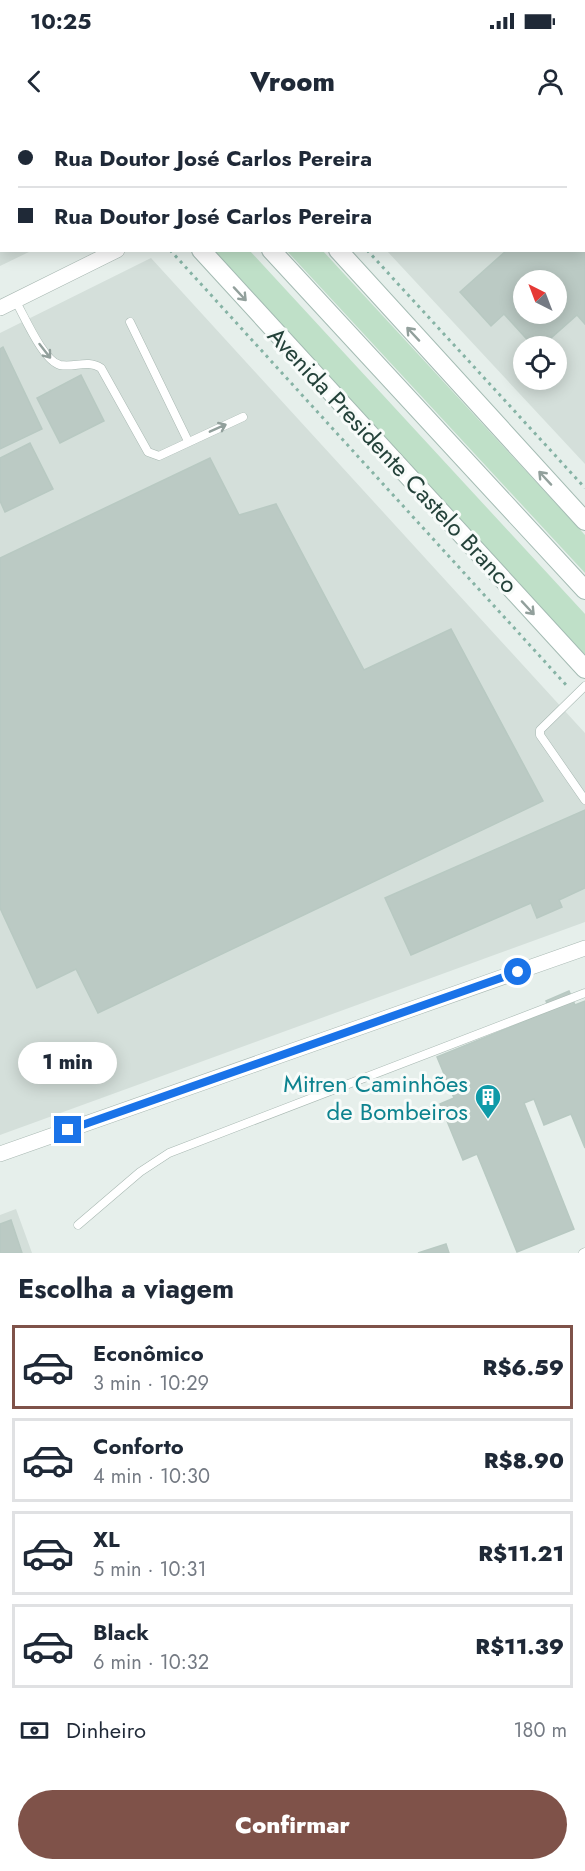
<!DOCTYPE html>
<html lang="pt">
<meta charset="utf-8">
<style>
body{margin:0;font-family:Jost,sans-serif;background:#f2f2f3;color:#1f2937;height:100vh;display:flex;flex-direction:column;font-size:22px;white-space:nowrap}
*{box-sizing:border-box;margin:0}
p{font-size:20px;color:#747a83}
.icon{flex:none;width:33px;height:33px;fill:none;stroke:currentColor;stroke-width:2;stroke-linecap:round;stroke-linejoin:round}
.map{position:relative;height:1133px;overflow:hidden}
.drawer{display:flex;flex-direction:column;background:#fff;flex:1}
.drawer>*{flex:none}
.banner{position:absolute;left:0px;top:0px;width:585px;height:132px;box-shadow:0 3px 15px #0003;display:grid;align-content:center;height:132px;padding:0 18px;background:#fff}
.needle{width:39px;rotate:318deg}
.buttons{position:absolute;left:513px;top:150px;display:grid;gap:12px}
.buttons a{display:grid;place-items:center;width:54px;height:54px;border-radius:50%;background:#fff;box-shadow:0 3px 15px #0003;font-size:30px}
.end{position:absolute;width:27px;height:27px;margin:-14px;border:8px solid #1a73e8;background:#fff;box-shadow:0 0 0 3px #fff}
.from{border-radius:50%}
.bubble{position:absolute;height:42px;border-radius:21px;background:#fff;box-shadow:0 3px 15px #0003;font-size:20px;font-weight:800;line-height:42px;text-align:center}
.banner b{display:flex;align-items:center;gap:21px;height:57px;font-size:22px}
.banner b+b{border-top:2px solid #e0e1e3}
.banner i{width:15px;height:15px;background:#1f2937}
ul{padding:0;list-style:none}
li{display:flex;align-items:center;gap:18px;height:84px;margin:0 12px 9px;padding:0 6px;border:3px solid #e0e1e3;border-radius:0px}
li div{flex:1}
li b{display:block;font-size:22px}
li em{font-style:normal;font-weight:800}
li.active{border-color:#7f5249}
li>.icon{width:54px;height:54px;stroke-width:1.5}
h2{padding:0 18px;font-size:27px;line-height:72px}
.pay{display:flex;align-items:center;gap:15px;height:66px;padding:0 18px;font-size:22px}
.pay p{margin-inline-start:auto}
.button{display:flex;gap:12px;margin-top:auto;padding:12px 18px}
.button a{flex:1;height:69px;border-radius:36px;background:#7f5249;color:#fff;font-size:24px;font-weight:800;line-height:69px;text-align:center}
.status{display:flex;justify-content:space-between;align-items:center;height:42px;padding:0 30px;background:#fff;direction:ltr}
.status svg{height:16px;fill:currentColor}
header{display:flex;justify-content:space-between;align-items:center;height:78px;padding:0 18px;background:#fff;font-size:27px;font-weight:800}
.map>svg:first-child{display:block}
.built{fill:#d4dfda;fill-rule:evenodd}
.green{fill:#bfe0c8}
.building{fill:#bbcac4;stroke:#b8c9c2;stroke-width:1.5;fill-rule:evenodd}
.lines{fill:none;stroke-linecap:round;stroke-linejoin:round}
.service-casing{stroke:#a8b8b2;stroke-width:9}
.minor-casing{stroke:#a8b8b2;stroke-width:16}
.secondary-casing{stroke:#a4bbb3;stroke-width:20}
.path{stroke:#86b3a5;stroke-width:3;stroke-dasharray:3 4.5;stroke-linecap:butt}
.service{stroke:#fff;stroke-width:8}
.minor{stroke:#fff;stroke-width:15}
.secondary{stroke:#fff;stroke-width:18}
.oneway{stroke:#92a09c}
.route{stroke:#1a73e8;stroke-width:8}
.labels{text-anchor:middle;dominant-baseline:central;stroke-width:6;stroke-linejoin:round;paint-order:stroke}
.street-label{font-size:24px;fill:#24423a;stroke:#f7fbf9}
.culture-label{font-size:24px;fill:#0d838f;stroke:#f7fbf9;text-anchor:end}
</style>
<div class="status"><b>10:25</b><svg viewBox="0 0 49 12"><path d="M0 12V9h3v3zM5 12V6h3v6zM10 12V3h3v9zM15 12V0h3v12zM26 1h20v11H26zM47 4h2v5h-2z"/></svg></div>
<header><svg class="icon" aria-label="back" viewBox="0 0 24 24"><path d="M15 5l-7 7 7 7"/></svg>Vroom<svg class="icon" aria-label="person" viewBox="0 0 24 24"><circle cx="12" cy="8" r="4"/><path d="M4 21q1-7 8-7t8 7"/></svg></header>
<div class="map">
<svg width="585" height="1133" viewBox="0 0 585 1133">
<rect width="100%" height="100%" fill="#e6efeb"/>
<path class="built" d="M0,0L15,1L2,2V130L31,131L0,146Z
M266,0H585V344L387,131L584,130V2ZM524,160H556V194H524ZM524,226H556V260H524Z
M151,138L585,613V802L0,1015V213Z
M16,1089L32,1133H0V1095Z"/>
<path class="green" d="M201,131H250L585,494V540Z
M287,131H323L585,415V453Z"/>
<path class="building" d="M585,0V204L577,195L542,226H533L504,194L491,206L460,172L507,130H584ZM524,160H556V194H524Z
M3,227L42,309L0,329V229Z
M81,255L104,301L60,323L37,278Z
M30,323L53,369L5,392L0,381V338Z
M210,338L239,395L276,384L364,550L451,509L543,681L98,893L76,849L37,868L0,788V438Z
M585,690V768L559,780L562,787L537,798L531,783L411,835L385,778Z
M569,871L575,885L585,881V1028L571,994L544,1005L534,979L524,983L574,1109L517,1132L477,1034L463,1040L440,984L454,978L437,937L550,891L546,881Z
M11,1100L22,1133H0V1104Z
M446,1124L449,1133H418Z"/>
<g class="lines">
<g class="service-casing">
<path id="service" d="M15,180C24,195 43,241 60,245C75,248 87,239 101,248L148,332L159,336L243,297
M130,202L188,321
M585,566L540,610V615L585,680
M78,1105L140,1052L169,1033L585,873
M583,1133L585,1132"/>
</g>
<g class="minor-casing">
<path id="minor" d="M0,188L117,130
M0,1034L585,828"/>
</g>
<g class="secondary-casing">
<path id="secondary" d="M75,0L77,2
M149,0L150,2
M224,0L225,2
M201,130L585,549
M271,130L585,470
M338,130L585,401"/>
</g>
<path class="path" d="M45,0L47,2
M253,0L254,2
M170,130L567,566
M367,130L585,368"/>
<use href="#service" class="service"/>
<use href="#minor" class="minor"/>
<use href="#secondary" class="secondary"/>
</g>
<defs><path id="oneway-shaft" d="M-6 0H5M1.5-3L5.5 0L1.5 3" fill="none" stroke-width="1.6" stroke-linecap="round" stroke-linejoin="round" transform="scale(1.5)"/></defs>
<g class="oneway">
<use href="#oneway-shaft" transform="translate(240 174) rotate(47)"/>
<use href="#oneway-shaft" transform="translate(413 214) rotate(-133)"/>
<use href="#oneway-shaft" transform="translate(45 231) rotate(52)"/>
<use href="#oneway-shaft" transform="translate(218 308) rotate(-24)"/>
<use href="#oneway-shaft" transform="translate(545 358) rotate(-133)"/>
<use href="#oneway-shaft" transform="translate(528 488) rotate(47)"/>
</g>
<g class="lines">
<path class="route" d="M68,1010L518,852"/>
</g>
<defs>
<g id="building-pin" transform="scale(1.35)"><path d="M0 17L-7.5 6A9.5 9.5 0 1 1 7.5 6Z" fill="#0f9aa8" stroke="#f7fbf9"/><path d="M-4-6H4V6H1V3H-1V6H-4ZM-2.5-4.3h1.7v1.8h-1.7ZM.8-4.3h1.7v1.8H.8ZM-2.5-1h1.7V.8h-1.7ZM.8-1h1.7V.8H.8Z" fill="#fff"/></g>
</defs>
<g fill-rule="evenodd">
<use href="#building-pin" x="488" y="977"/>
</g>
<g class="labels">
<g class="street-label">
<text transform="translate(393 340) rotate(47)">Avenida Presidente Castelo Branco</text>
</g>
<g class="culture-label">
<text x="468" y="963">Mitren Caminhões<tspan x="468" dy="28">de Bombeiros</tspan></text>
</g>
</g>
</svg>
<div class="buttons">
<a><svg class="needle" viewBox="-14 -14 28 28"><path d="M0-13l5 13h-10z" fill="#e53935"/><path d="M0 13l5-13h-10z" fill="#747a83"/></svg></a>
<a><svg class="icon" aria-label="locate" viewBox="0 0 24 24"><circle cx="12" cy="12" r="6"/><path d="M12 2v4M12 18v4M2 12h4M18 12h4"/></svg></a>
</div>
<i class="end from" style="left:518px;top:852px"></i>
<i class="end" style="left:68px;top:1010px"></i>
<div class="bubble" style="left:18px;top:922px;width:99px">1 min</div>
<div class="banner">
<b><i class="from"></i>Rua Doutor José Carlos Pereira</b>
<b><i></i>Rua Doutor José Carlos Pereira</b>
</div>
</div>
<section class="drawer">
<h2>Escolha a viagem</h2>
<ul>
<li class="active"><svg class="icon" aria-label="car" viewBox="0 0 24 24"><path d="M5 17H2v-5l4-1 3-4h7l3 4 3 1v5h-3M9 17h6M6 11h13"/><circle cx="7" cy="17" r="2"/><circle cx="17" cy="17" r="2"/></svg><div><b>Econômico</b><p>3 min · 10:29</p></div><em>R$6.59</em></li>
<li><svg class="icon" aria-label="car" viewBox="0 0 24 24"><path d="M5 17H2v-5l4-1 3-4h7l3 4 3 1v5h-3M9 17h6M6 11h13"/><circle cx="7" cy="17" r="2"/><circle cx="17" cy="17" r="2"/></svg><div><b>Conforto</b><p>4 min · 10:30</p></div><em>R$8.90</em></li>
<li><svg class="icon" aria-label="car" viewBox="0 0 24 24"><path d="M5 17H2v-5l4-1 3-4h7l3 4 3 1v5h-3M9 17h6M6 11h13"/><circle cx="7" cy="17" r="2"/><circle cx="17" cy="17" r="2"/></svg><div><b>XL</b><p>5 min · 10:31</p></div><em>R$11.21</em></li>
<li><svg class="icon" aria-label="car" viewBox="0 0 24 24"><path d="M5 17H2v-5l4-1 3-4h7l3 4 3 1v5h-3M9 17h6M6 11h13"/><circle cx="7" cy="17" r="2"/><circle cx="17" cy="17" r="2"/></svg><div><b>Black</b><p>6 min · 10:32</p></div><em>R$11.39</em></li>
</ul>
<div class="pay"><svg class="icon" aria-label="cash" viewBox="0 0 24 24"><path d="M3 7h18v10H3z"/><circle cx="12" cy="12" r="2"/></svg>Dinheiro<p>180 m</p></div>
<div class="button"><a>Confirmar</a></div>
</section>
